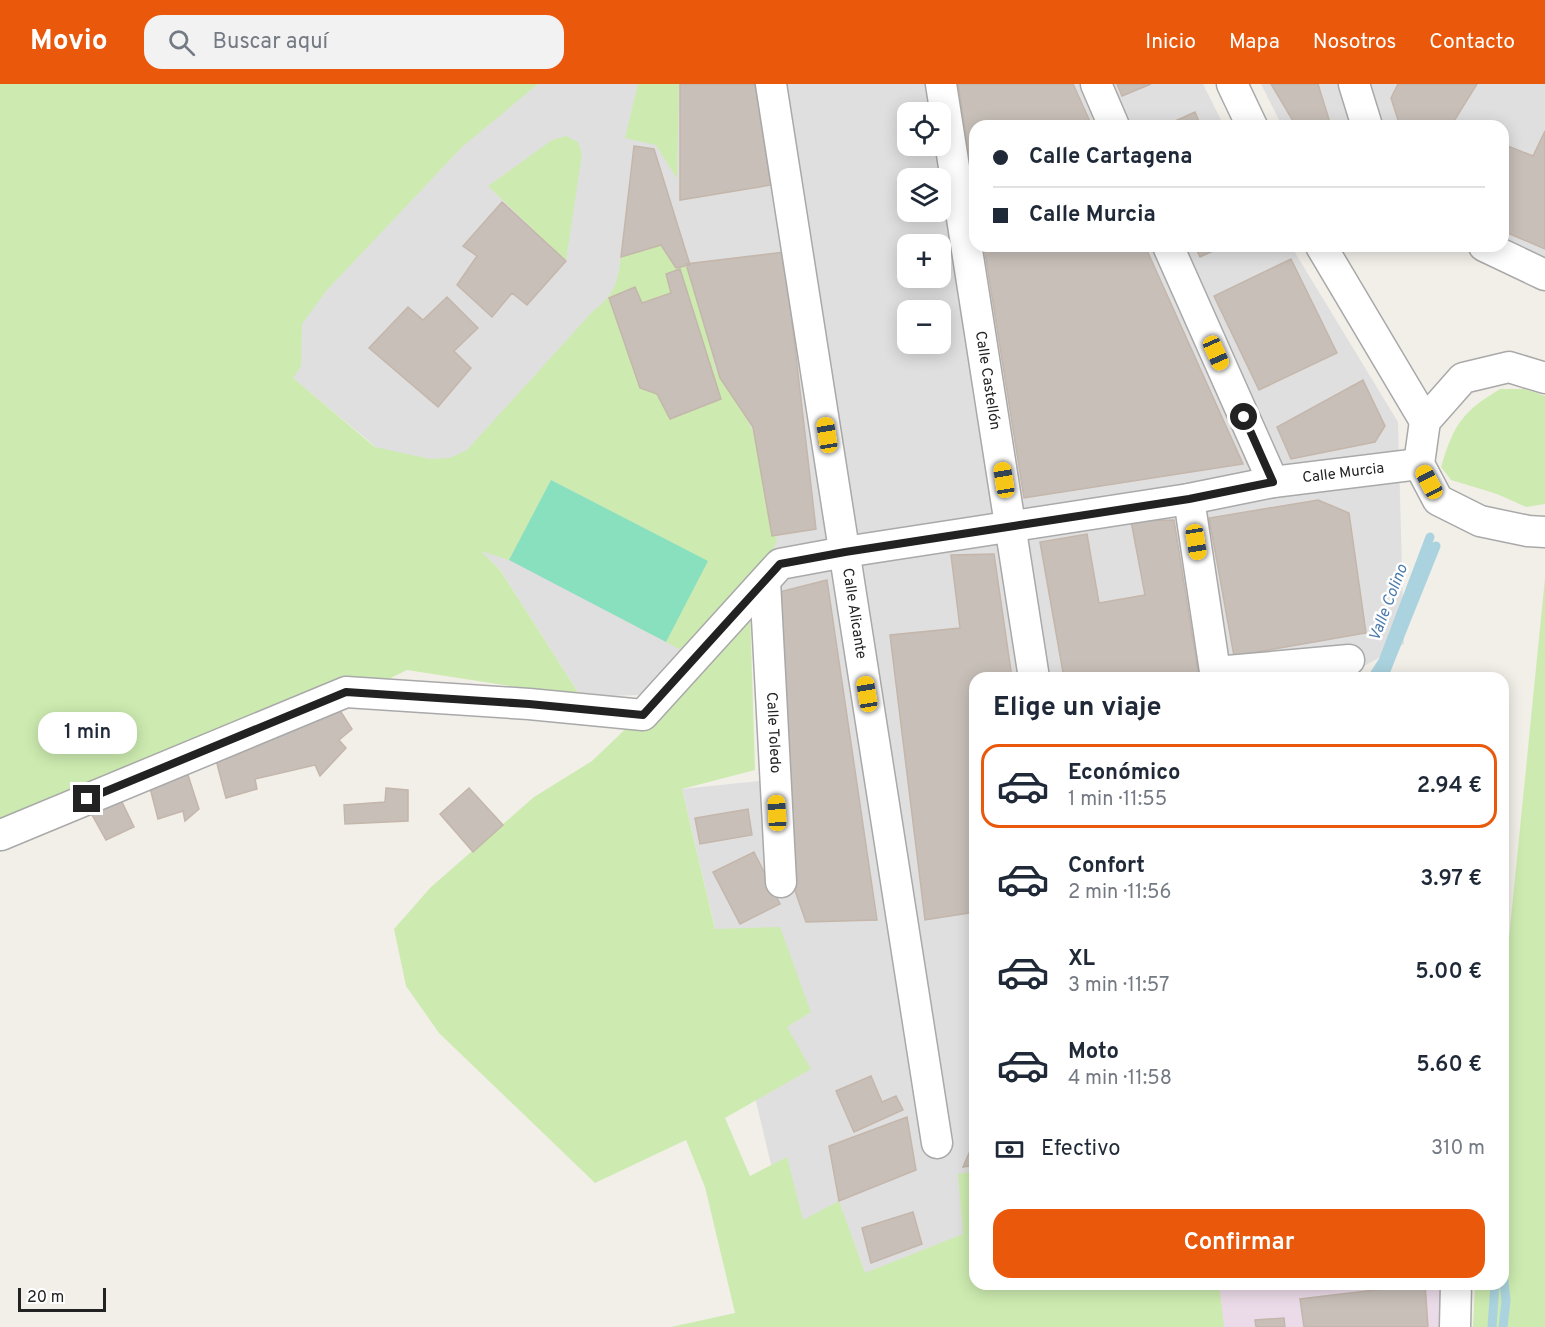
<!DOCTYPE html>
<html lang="es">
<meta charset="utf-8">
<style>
body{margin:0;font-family:Overpass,sans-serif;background:#f2f2f3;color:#1f2937;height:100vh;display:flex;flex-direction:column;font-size:22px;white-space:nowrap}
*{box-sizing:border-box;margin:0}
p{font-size:20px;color:#747a83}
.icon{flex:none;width:33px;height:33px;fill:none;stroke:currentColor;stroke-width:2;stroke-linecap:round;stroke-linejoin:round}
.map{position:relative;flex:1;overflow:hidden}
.side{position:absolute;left:969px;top:588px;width:540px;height:618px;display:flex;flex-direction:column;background:#fff;border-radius:18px;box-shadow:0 3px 15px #0003}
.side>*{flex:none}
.banner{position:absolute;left:969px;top:36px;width:540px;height:132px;border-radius:18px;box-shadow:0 3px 15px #0003;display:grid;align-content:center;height:132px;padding:0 24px;background:#fff}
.tools{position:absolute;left:897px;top:18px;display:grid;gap:12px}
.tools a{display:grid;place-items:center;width:54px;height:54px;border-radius:12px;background:#fff;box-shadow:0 3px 15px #0003;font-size:30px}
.scale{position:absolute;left:18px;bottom:15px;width:88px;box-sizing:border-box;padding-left:6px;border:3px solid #222;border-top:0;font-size:16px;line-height:21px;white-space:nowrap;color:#222;-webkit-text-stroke:4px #fff;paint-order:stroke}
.end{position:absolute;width:27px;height:27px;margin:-14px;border:8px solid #222;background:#fff;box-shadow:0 0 0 3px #fff}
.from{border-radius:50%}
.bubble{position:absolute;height:42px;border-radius:18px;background:#fff;box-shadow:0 3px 15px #0003;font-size:20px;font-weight:600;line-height:42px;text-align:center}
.car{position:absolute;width:18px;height:36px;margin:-18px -9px;border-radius:8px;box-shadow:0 0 4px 2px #0007;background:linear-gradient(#f5c518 24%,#345 0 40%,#f5c518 0 76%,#345 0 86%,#f5c518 0)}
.banner b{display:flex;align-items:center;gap:21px;height:57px;font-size:22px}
.banner b+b{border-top:2px solid #e0e1e3}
.banner i{width:15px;height:15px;background:#1f2937}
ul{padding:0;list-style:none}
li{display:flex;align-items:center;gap:18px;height:84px;margin:0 12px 9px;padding:0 12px;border:3px solid transparent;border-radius:18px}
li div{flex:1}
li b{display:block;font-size:22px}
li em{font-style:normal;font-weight:600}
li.active{border-color:#ea580c}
li>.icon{width:54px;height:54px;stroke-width:1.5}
h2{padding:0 24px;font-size:27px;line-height:72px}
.pay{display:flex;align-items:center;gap:15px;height:66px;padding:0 24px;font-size:22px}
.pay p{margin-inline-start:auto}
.action{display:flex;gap:12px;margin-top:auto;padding:12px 24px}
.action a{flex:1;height:69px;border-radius:18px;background:#ea580c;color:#fff;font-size:24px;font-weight:600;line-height:69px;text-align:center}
header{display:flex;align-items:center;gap:36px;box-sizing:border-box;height:84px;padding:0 30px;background:#ea580c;color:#fff}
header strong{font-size:28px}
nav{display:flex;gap:33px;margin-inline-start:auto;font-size:21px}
.search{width:420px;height:54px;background:#f2f2f3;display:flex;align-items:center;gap:15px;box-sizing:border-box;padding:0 21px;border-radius:18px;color:#747a83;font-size:22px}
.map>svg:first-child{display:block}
.residential{fill:#e0dfdf;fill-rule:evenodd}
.industrial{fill:#ebdbe8}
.grass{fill:#cdebb0}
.pitch{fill:#88e0be}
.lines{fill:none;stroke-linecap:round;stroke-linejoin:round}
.stream{stroke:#aad3df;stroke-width:9}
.building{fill:#c7bfb8;stroke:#c4b6ab;stroke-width:1.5}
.minor-casing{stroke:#a9a9a9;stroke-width:33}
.minor{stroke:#fff;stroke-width:30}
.route{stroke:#222;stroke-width:8}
.labels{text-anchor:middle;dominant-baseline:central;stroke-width:5;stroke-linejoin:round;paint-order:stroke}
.street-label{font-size:15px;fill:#222;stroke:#fff}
.water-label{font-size:16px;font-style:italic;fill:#4a7aab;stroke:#fff}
</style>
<header>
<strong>Movio</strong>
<div class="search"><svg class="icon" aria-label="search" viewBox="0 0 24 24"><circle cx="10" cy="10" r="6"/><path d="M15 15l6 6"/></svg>Buscar aquí</div>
<nav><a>Inicio</a><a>Mapa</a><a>Nosotros</a><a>Contacto</a></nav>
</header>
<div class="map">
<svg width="1545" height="1243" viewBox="0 0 1545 1243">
<rect width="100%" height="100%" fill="#f2efe9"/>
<path class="residential" d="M0,0H1203L1224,42H975V162H1291L1398,338L1404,560L1355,587L1237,594H975V1200H1428L1426,1243H807L801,1207L682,705L789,694L769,477L654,602L638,611L581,613L500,486L369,357L279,283ZM908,28H940V62H908ZM908,94H940V128H908ZM908,160H940V194H908ZM908,226H940V260H908Z
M1261,0H1545V196L1458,162H1503V42H1282Z"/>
<path class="industrial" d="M1219,1200H1456L1455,1243H1224Z"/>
<path class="grass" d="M0,0H538L462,63L326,207L302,240L301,282L293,294L375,363L430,375L450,374L467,366L593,227C615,210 617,200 621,173L661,161L676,184L690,181L716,287L737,316L758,357L777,456L769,476L685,568L666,558L707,477L551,396L509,476L481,467L500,486L581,613L407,586L288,645L0,768Z
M638,0H679L677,95L656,61L625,54Z
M566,52L578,58L582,70L566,177L488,102L552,56Z
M1500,305H1525L1545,312V420L1526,423L1497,410L1451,396L1441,383C1454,340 1462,328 1500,305Z
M1545,494V1243H1473L1475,1200H1503V914Z
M750,526L755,686L682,705L715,845L780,843L811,928L787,943L811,985L725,1034L750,1092L787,1073L803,1136L839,1117L865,1189L963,1150L958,1090L975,1087V1200H1219L1224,1243H671L735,1229L705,1103L686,1056L595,1099L439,949L406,902L394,845L431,803L534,713L592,677Z"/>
<path class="pitch" d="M551,396L708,477L666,558L509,476Z"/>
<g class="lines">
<path class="stream" d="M1372,594L1383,577L1430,453
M1383,594L1436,462
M1492,1243L1495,1200
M1503,1243L1506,1217L1503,1188"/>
</g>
<path class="building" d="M680,0H755L771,101L680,116Z
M958,0H1073L1092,42H975V107Z
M1117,0H1151L1122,12Z
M1271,0H1318L1331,42H1296Z
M1398,0H1477L1451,42H1400L1391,14Z
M1195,28L1201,42H1164Z
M1545,47V165L1503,147V60L1533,72Z
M634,62L654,65L690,181L676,184L661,161L621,173Z
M502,118L566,177L527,221L512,209L492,233L457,201L477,172L463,162Z
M984,162H1145L1243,380L1024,414Z
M1195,162H1224L1200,173Z
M784,168L816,445L772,452L753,343L720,294L686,180Z
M1291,175L1337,269L1259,306L1214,212Z
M680,185L721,315L670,335L657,310L640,304L609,214L635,203L642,219L671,209L666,190Z
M447,213L478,244L454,267L471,284L438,323L369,264L408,223L423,236Z
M1363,296L1385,342L1375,358L1291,375L1277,343Z
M1318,416L1349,429L1366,549L1234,572L1209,434Z
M1174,436L1199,594H1064L1040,458L1087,450L1099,519L1145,511L1131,437Z
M994,470L1012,594H975V828L925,836L890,551L960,544L951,471Z
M827,496L877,836L806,838L791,795L779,508Z
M339,625L352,645L339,656L346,664L320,692L315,681L255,695L257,705L226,714L216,676Z
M187,688L199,725L185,737L183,727L158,735L150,704Z
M386,704L408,706V737L345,740L344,721L385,718Z
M469,704L503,741L473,768L440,730Z
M121,716L134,743L106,756L91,729Z
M748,725L752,751L700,760L695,734Z
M754,768L780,820L740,840L713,788Z
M871,992L882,1018L896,1012L903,1026L854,1048L836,1007Z
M907,1033L916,1086L839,1117L829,1062Z
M975,1059V1081L963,1083L973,1060Z
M913,1128L922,1160L871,1179L862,1144Z
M1425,1200L1428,1243H1304L1300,1215Z
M1284,1234L1285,1243H1256L1255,1236Z"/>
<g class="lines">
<g class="minor-casing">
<g id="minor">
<path id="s1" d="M771,0L937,1059"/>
<path id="s2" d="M941,0L1034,594"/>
<path d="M1096,0L1114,42"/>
<path d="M1232,0L1252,42"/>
<path d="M1354,0L1367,42"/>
<path d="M1168,162L1273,398"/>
<path d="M1321,162L1425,337"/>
<path d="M1484,162L1545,191"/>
<path d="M1545,294L1509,283L1463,294L1425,337L1419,380L1438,416L1480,437L1528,447L1545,448"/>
<path d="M1189,415L1216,594"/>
<path id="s3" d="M765,497L781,798"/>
<path d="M1216,588L1349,576"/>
<path id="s4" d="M1,751L346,608L529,620L643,631L780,480L845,468L1189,415L1273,398L1419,380"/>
<path d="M1455,1243L1456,1200"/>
</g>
</g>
<use href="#minor" class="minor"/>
</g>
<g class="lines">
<path class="route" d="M87,715L346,608L529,620L643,631L780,480L845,468L1189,415L1273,398L1244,333"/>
</g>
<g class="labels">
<g class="street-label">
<text stroke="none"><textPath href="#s2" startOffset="300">Calle Castellón</textPath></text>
<text stroke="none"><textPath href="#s4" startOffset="1446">Calle Murcia</textPath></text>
<text stroke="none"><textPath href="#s1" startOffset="536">Calle Alicante</textPath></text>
<text stroke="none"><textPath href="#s3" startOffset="152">Calle Toledo</textPath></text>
</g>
<g class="water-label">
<text transform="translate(1389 519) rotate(-69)">Valle Colino</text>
</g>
</g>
</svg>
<div class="tools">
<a><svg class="icon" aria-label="locate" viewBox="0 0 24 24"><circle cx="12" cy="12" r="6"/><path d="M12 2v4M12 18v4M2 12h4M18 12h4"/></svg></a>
<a><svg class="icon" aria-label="layers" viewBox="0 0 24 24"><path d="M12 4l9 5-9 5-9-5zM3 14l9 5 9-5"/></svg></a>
<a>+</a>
<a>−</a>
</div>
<div class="scale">20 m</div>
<i class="end from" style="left:1244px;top:333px"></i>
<i class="end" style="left:87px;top:715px"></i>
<div class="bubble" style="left:38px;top:628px;width:99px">1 min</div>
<i class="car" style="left:1216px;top:269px;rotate:156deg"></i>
<i class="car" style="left:827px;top:351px;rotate:351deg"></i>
<i class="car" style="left:1004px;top:396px;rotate:351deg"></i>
<i class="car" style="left:1429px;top:398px;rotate:332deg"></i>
<i class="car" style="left:1196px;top:458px;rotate:171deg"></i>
<i class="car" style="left:867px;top:610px;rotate:351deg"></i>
<i class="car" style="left:777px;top:729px;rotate:357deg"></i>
<div class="banner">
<b><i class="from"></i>Calle Cartagena</b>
<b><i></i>Calle Murcia</b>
</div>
<section class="side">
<h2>Elige un viaje</h2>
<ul>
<li class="active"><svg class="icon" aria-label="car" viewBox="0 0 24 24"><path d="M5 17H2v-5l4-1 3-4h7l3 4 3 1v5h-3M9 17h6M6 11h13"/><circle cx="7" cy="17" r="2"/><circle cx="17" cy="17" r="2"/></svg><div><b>Económico</b><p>1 min · 11:55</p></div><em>2.94 €</em></li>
<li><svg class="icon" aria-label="car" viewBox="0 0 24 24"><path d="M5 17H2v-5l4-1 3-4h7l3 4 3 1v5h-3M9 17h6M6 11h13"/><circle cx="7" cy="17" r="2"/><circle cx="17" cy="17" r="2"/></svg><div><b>Confort</b><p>2 min · 11:56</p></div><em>3.97 €</em></li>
<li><svg class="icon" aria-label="car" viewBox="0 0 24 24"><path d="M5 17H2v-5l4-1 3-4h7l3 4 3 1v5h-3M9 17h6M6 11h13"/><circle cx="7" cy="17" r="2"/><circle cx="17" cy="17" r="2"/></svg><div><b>XL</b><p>3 min · 11:57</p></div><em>5.00 €</em></li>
<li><svg class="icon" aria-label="car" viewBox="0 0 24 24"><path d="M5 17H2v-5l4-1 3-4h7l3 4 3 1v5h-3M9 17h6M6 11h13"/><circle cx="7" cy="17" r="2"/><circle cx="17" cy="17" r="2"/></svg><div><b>Moto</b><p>4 min · 11:58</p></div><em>5.60 €</em></li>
</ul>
<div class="pay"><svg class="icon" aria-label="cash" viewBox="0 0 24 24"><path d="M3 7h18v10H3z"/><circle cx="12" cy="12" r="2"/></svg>Efectivo<p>310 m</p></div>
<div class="action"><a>Confirmar</a></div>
</section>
</div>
